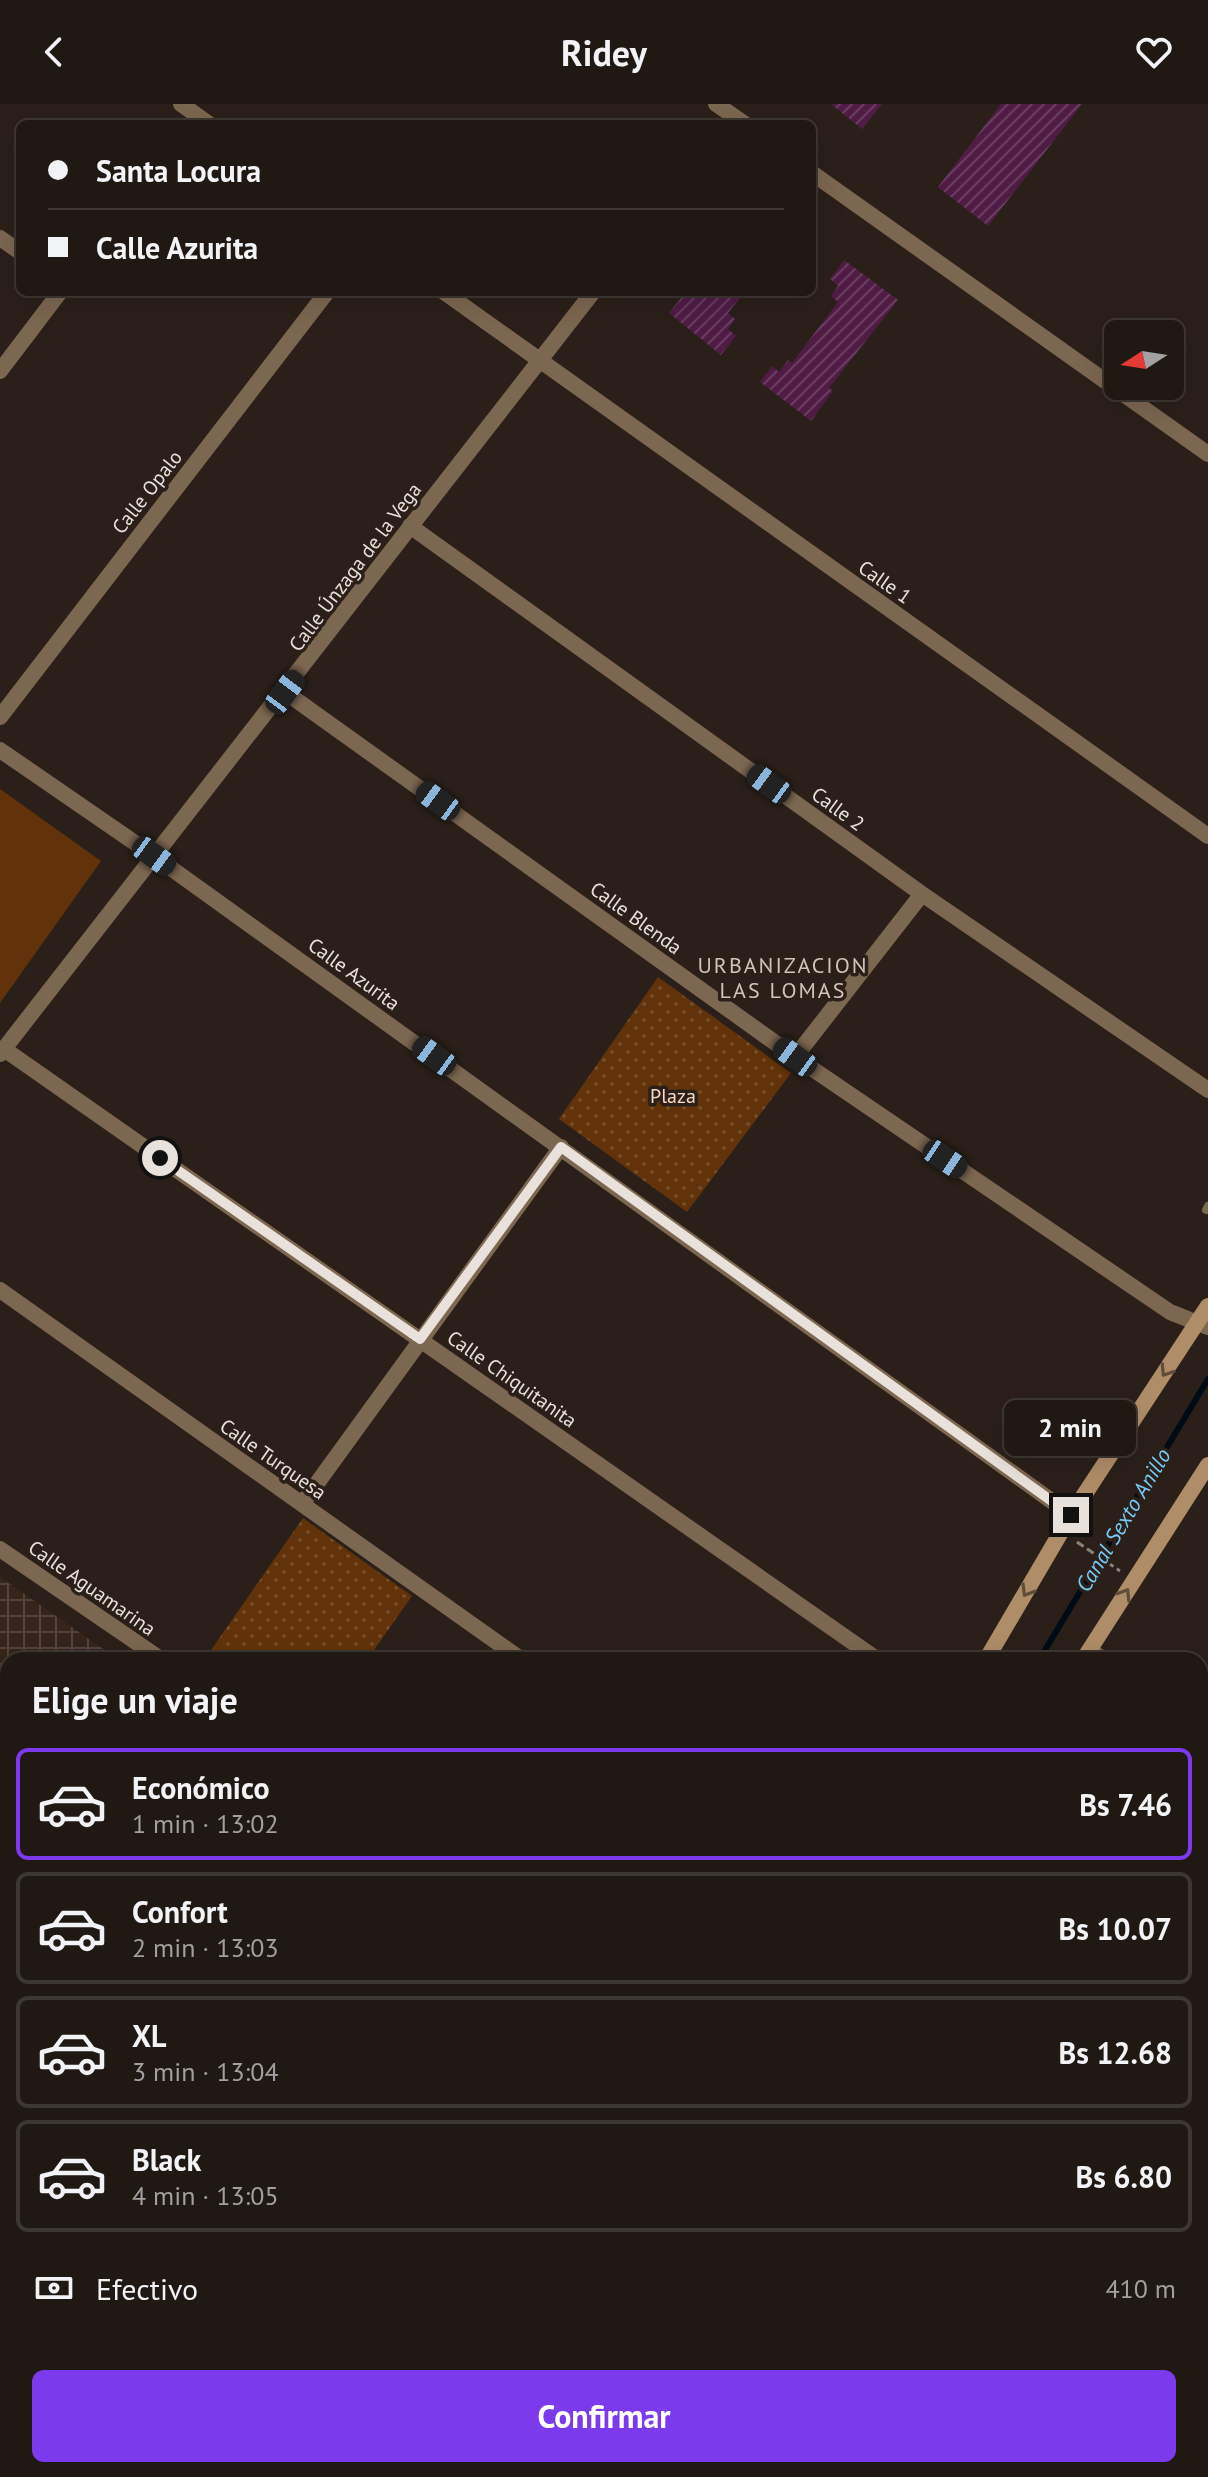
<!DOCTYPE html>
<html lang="es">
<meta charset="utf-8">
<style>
body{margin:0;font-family:"PT Sans",sans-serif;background:#28211c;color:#f1f3f6;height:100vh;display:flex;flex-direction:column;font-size:30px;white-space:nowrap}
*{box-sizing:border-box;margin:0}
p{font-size:26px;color:#a2a0a0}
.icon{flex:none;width:44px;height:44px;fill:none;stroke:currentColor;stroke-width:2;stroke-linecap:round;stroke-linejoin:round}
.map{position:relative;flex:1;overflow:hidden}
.drawer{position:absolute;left:0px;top:1548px;width:1208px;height:826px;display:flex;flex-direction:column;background:#201813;border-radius:24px 24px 0 0;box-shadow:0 8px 32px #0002,0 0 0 2px #3d3733}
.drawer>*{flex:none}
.banner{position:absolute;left:16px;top:16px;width:800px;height:176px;border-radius:12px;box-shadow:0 8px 32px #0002,0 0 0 2px #3d3733;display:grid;align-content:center;height:176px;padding:0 32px;background:#201813}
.needle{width:52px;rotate:258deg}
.controls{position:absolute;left:1104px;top:216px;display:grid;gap:16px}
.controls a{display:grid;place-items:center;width:80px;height:80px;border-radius:12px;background:#201813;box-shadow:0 8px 32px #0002,0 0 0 2px #3d3733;font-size:40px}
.end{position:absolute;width:36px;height:36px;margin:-18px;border:10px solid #e8e1dc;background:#111;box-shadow:0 0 0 4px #111}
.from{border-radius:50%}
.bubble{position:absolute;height:56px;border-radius:12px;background:#201813;box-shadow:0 8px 32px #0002,0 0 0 2px #3d3733;font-size:26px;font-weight:700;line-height:56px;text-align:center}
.car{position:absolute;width:24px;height:48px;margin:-24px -12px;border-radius:10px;box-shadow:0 0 6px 2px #0007;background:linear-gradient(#222 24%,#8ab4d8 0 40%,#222 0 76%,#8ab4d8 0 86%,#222 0)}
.banner b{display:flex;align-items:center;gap:28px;height:76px;font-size:30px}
.banner b+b{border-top:2px solid #3d3733}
.banner i{width:20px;height:20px;background:#f1f3f6}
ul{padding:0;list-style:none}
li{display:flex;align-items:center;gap:24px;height:112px;margin:0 16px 12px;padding:0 16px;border:4px solid #3d3733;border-radius:12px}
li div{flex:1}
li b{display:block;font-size:30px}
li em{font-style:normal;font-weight:700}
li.active{border-color:#7c3aed}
li>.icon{width:72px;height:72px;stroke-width:1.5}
h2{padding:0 32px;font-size:36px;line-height:96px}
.pay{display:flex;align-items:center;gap:20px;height:88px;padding:0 32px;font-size:30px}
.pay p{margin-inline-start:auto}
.button{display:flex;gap:16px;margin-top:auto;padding:16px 32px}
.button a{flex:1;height:92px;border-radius:12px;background:#7c3aed;color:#fff;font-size:32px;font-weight:700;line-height:92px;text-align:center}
header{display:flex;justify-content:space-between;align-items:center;height:104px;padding:0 32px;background:#201813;font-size:36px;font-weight:700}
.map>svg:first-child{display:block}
.industrial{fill:url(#industrial-grid)}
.park{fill:url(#park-dots)}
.pitch{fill:#62330a}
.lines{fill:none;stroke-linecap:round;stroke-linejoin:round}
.stream{stroke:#000b16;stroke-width:6}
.building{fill:url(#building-hatch)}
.path{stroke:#8a827c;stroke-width:3;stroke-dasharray:8 4;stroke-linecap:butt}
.lane{stroke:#7c6750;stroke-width:8}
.street{stroke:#7c6750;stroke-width:16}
.secondary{stroke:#af8d68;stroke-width:16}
.oneway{stroke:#5f4c39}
.route{stroke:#e8e1dc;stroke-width:10}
.labels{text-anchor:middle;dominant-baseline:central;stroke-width:7;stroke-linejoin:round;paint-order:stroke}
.street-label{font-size:20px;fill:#e8e1dc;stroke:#2a2019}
.park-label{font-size:20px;fill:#fcd9c1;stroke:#2a2019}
.neighbourhood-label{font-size:22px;letter-spacing:2px;fill:#d1c3b9;stroke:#2a2019}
.water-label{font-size:22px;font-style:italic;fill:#77cbf6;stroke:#2a2019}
</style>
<header><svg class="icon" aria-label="back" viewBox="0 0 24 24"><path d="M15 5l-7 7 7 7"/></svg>Ridey<svg class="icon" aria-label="heart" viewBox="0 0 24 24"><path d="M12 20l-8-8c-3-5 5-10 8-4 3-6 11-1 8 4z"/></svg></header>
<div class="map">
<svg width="1208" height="2373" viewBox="0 0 1208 2373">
<defs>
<pattern id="industrial-grid" width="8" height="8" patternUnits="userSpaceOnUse" patternTransform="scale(2)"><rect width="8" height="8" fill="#35251a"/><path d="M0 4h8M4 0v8" fill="none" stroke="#52443b"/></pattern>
<pattern id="park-dots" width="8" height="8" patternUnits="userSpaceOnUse" patternTransform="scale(2)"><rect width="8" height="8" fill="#62330a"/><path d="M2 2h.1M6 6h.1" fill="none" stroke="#78502d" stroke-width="1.8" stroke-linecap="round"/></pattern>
<pattern id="building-hatch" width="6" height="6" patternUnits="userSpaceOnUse" patternTransform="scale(2)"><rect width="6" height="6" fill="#501c46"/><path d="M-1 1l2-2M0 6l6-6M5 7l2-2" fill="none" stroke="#693d60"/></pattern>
</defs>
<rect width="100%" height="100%" fill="#2a2019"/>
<path class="industrial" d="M0,1473L119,1556H8V1701L0,1696Z"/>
<path class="park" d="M658,873L791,969L687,1108L559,1015Z
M303,1414L412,1492L367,1556H204Z"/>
<path class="pitch" d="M0,685L101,757L0,899Z"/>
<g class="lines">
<path class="stream" d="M1039,1556L1208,1275
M0,1774L8,1780
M862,2366L872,2373
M540,2373L544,2366"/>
</g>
<path class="building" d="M831,0H882L862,25Z
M1001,0H1082L988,122L938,83Z
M844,156L898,196L829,284L833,287L811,317L760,278L772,262L779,268L788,256L792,259L838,198L831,192L838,182L830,175Z
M686,188H745L728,209L735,215L728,225L736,232L721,251L669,209Z"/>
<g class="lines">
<path class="path" d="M1077,1438L1120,1467"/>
<path class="lane" d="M1206,1106L1208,1102"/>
<path class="street" d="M181,0L209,20
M716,0L745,20
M812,69L1208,350
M0,134L20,148
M444,188L1208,732
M0,267L60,188
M410,422L922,790L1208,986
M285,588L795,953L1170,1208L1208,1223
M0,613L327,188
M0,646L154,752L1071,1411
M4,945L878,1556
M0,950L593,188
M795,953L922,790
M0,1186L522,1556
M302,1400L561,1043
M0,1445L162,1556
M1090,1546L1104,1556
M1200,1623L1208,1629
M1200,1922L1208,1928
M0,2095L8,2100
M1200,2229L1208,2235
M0,2309L8,2296
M211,2373L215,2366"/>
<path class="secondary" d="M986,1556L1071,1411L1208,1202
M1083,1556L1208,1361
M0,1726L8,1731
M0,1827L8,1832
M778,2366L788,2373
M922,2366L932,2373
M481,2373L485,2366
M586,2373L590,2366"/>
</g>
<defs><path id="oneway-chevron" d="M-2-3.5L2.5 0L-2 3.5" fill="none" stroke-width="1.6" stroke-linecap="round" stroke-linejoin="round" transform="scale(2)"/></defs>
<g class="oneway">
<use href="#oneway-chevron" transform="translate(1166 1267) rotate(123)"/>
<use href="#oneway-chevron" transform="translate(1027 1487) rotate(121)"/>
<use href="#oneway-chevron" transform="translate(1125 1490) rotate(-58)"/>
</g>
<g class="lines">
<path class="route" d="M160,1054L420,1235L561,1043L1071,1411"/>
</g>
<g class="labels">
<g class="street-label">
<text transform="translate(147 388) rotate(-52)">Calle Opalo</text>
<text transform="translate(355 463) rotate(-53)">Calle Únzaga de la Vega</text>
<text transform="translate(885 478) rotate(35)">Calle 1</text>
<text transform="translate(838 705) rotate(36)">Calle 2</text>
<text transform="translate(636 814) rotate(36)">Calle Blenda</text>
<text transform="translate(354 870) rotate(36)">Calle Azurita</text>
<text transform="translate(512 1275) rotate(35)">Calle Chiquitanita</text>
<text transform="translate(273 1355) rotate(35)">Calle Turquesa</text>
<text transform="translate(92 1484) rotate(35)">Calle Aguamarina</text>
</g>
<g class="park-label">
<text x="673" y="992">Plaza</text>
</g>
<g class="neighbourhood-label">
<text x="783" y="861">URBANIZACION<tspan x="783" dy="25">LAS LOMAS</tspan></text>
</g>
<g class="water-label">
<text transform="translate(1123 1416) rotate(-59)">Canal Sexto Anillo</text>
</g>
</g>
</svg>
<div class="controls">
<a><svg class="needle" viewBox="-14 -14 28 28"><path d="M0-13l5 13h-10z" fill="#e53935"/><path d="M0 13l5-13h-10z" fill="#a2a0a0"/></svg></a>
</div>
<i class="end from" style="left:160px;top:1054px"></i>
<i class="end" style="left:1071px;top:1411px"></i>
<div class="bubble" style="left:1004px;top:1296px;width:132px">2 min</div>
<i class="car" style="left:285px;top:588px;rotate:37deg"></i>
<i class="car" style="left:769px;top:680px;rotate:306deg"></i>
<i class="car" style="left:438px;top:697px;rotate:306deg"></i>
<i class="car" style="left:154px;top:752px;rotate:126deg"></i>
<i class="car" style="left:434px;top:952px;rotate:306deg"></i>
<i class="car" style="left:795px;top:953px;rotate:306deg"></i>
<i class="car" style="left:945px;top:1055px;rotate:124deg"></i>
<div class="banner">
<b><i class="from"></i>Santa Locura</b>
<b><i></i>Calle Azurita</b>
</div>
<section class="drawer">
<h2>Elige un viaje</h2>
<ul>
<li class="active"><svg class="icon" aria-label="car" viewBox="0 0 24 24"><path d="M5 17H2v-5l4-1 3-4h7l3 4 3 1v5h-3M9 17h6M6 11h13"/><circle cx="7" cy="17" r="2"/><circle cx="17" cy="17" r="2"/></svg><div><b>Económico</b><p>1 min · 13:02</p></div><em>Bs 7.46</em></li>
<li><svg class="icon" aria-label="car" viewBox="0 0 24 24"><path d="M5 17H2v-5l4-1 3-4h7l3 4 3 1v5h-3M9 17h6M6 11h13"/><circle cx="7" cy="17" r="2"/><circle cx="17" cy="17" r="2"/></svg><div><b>Confort</b><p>2 min · 13:03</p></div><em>Bs 10.07</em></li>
<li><svg class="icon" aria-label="car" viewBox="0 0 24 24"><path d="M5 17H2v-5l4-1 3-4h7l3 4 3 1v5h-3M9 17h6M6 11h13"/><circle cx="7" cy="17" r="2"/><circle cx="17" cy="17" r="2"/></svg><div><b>XL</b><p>3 min · 13:04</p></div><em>Bs 12.68</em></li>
<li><svg class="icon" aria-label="car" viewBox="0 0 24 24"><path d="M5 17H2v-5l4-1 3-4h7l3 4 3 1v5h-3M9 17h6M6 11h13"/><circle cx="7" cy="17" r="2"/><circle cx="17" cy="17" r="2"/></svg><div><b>Black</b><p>4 min · 13:05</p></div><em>Bs 6.80</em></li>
</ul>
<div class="pay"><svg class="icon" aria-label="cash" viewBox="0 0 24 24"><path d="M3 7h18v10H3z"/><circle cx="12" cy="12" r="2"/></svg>Efectivo<p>410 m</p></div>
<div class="button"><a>Confirmar</a></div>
</section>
</div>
